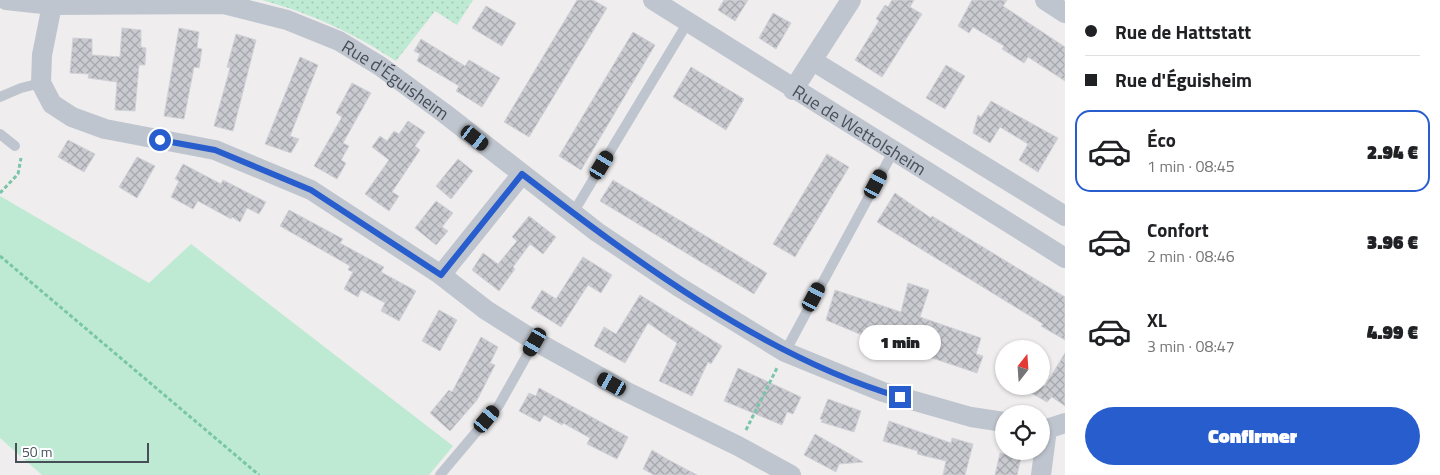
<!DOCTYPE html>
<html lang="fr">
<meta charset="utf-8">
<style>
body{margin:0;font-family:"Titillium Web",sans-serif;background:#f6f6f6;color:#202124;height:100vh;display:flex;flex-direction:column;font-size:19px;white-space:nowrap}
*{box-sizing:border-box;margin:0}
p{font-size:16px;color:#757577}
.icon{flex:none;width:28px;height:28px;fill:none;stroke:currentColor;stroke-width:2;stroke-linecap:round;stroke-linejoin:round}
.map{position:relative;flex:1;overflow:hidden}
.drawer{display:flex;flex-direction:column;background:#fff;width:375px}
.drawer>*{flex:none}
.guide{display:grid;align-content:center;height:110px;padding:0 20px;background:#fff}
.needle{width:32px;rotate:17deg}
.fabs{position:absolute;left:995px;top:340px;display:grid;gap:10px}
.fabs a{display:grid;place-items:center;width:55px;height:55px;border-radius:50%;background:#fff;box-shadow:0 1px 4px #0004;font-size:25px}
.scale{position:absolute;left:15px;bottom:12px;width:134px;box-sizing:border-box;padding-left:5px;border:2px solid #474e58;border-top:0;font-size:14px;line-height:18px;white-space:nowrap;color:#474e58;-webkit-text-stroke:4px #fff;paint-order:stroke}
.end{position:absolute;width:22px;height:22px;margin:-11px;border:6px solid #285dce;background:#fff;box-shadow:0 0 0 2px #fff}
.from{border-radius:50%}
.bubble{position:absolute;height:35px;border-radius:18px;background:#fff;box-shadow:0 1px 4px #0004;font-size:16px;font-weight:800;line-height:35px;text-align:center}
.car{position:absolute;width:15px;height:30px;margin:-15px -8px;border-radius:6px;box-shadow:0 0 4px 1px #0007;background:linear-gradient(#222 24%,#8ab4d8 0 40%,#222 0 76%,#8ab4d8 0 86%,#222 0)}
.guide b{display:flex;align-items:center;gap:18px;height:48px;font-size:19px}
.guide b+b{border-top:1px solid #e0e0e0}
.guide i{width:12px;height:12px;background:#202124}
ul{padding:0;list-style:none}
li{display:flex;align-items:center;gap:15px;height:82px;margin:0 10px 8px;padding:0 10px;border:2px solid transparent;border-radius:15px}
li div{flex:1}
li b{display:block;font-size:19px}
li em{font-style:normal;font-weight:800}
li.selected{border-color:#285dce}
li>.icon{width:45px;height:45px;stroke-width:1.5}
.action{display:flex;gap:10px;margin-top:auto;padding:10px 20px}
.action a{flex:1;height:58px;border-radius:30px;background:#285dce;color:#fff;font-size:20px;font-weight:800;line-height:58px;text-align:center}
main{display:flex;flex:1;min-height:0}
.map>svg:first-child{display:block}
.park{fill:url(#park-dots)}
.garden{fill:#beead4}
.building{fill:url(#building-cross-hatch);stroke:#d1d2d8}
.lines{fill:none;stroke-linecap:round;stroke-linejoin:round}
.path{stroke:#79c5a8;stroke-width:3;stroke-dasharray:4 2.5;stroke-linecap:butt}
.service{stroke:#bfc5ce;stroke-width:10}
.minor{stroke:#bfc5ce;stroke-width:20}
.route{stroke:#285dce;stroke-width:6}
.labels{text-anchor:middle;dominant-baseline:central;stroke-width:4;stroke-linejoin:round;paint-order:stroke}
.street-label{font-size:18px;fill:#474e58;stroke:#fff}
</style>
<main>
<div class="map">
<svg width="1065" height="475" viewBox="0 0 1065 475">
<defs>
<pattern id="park-dots" width="8" height="8" patternUnits="userSpaceOnUse" patternTransform="scale(1.25)"><rect width="8" height="8" fill="#beead4"/><path d="M2 2h.1M6 6h.1" fill="none" stroke="#a5cab8" stroke-width="1.8" stroke-linecap="round"/></pattern>
<pattern id="building-cross-hatch" width="8" height="8" patternUnits="userSpaceOnUse" patternTransform="scale(1.25)"><rect width="8" height="8" fill="#cacbd1"/><path d="M0 0l8 8M0 8l8-8" fill="none" stroke="#a6a7ac"/></pattern>
</defs>
<rect width="100%" height="100%" fill="#efeded"/>
<path class="park" d="M262,0H473L457,25L435,11L396,61C352,32 312,14 262,0Z"/>
<path class="garden" d="M0,196L149,283L191,244L453,446L429,475H42L0,438Z"/>
<path class="building" d="M577,0H593L607,8L529,137L504,122Z
M724,0H748L735,21L718,10Z
M892,0H914L910,7L922,14L882,77L855,60L879,21L876,19L885,5L888,7Z
M972,0H1007L1003,6L1065,47V81L1028,57L1024,63L1002,49L1004,46L973,27L969,33L958,26Z
M486,6L516,23L502,46L472,28Z
M773,13L791,23L776,49L759,38Z
M122,28L141,30V47L146,48L145,65H139L135,111L115,110L117,82L88,78L89,74L70,73L73,38L92,39V55L120,57Z
M179,28L199,32L197,48L202,49L199,68L194,67L184,119L164,116Z
M633,32L655,45L581,170L559,156Z
M236,34L256,40L233,131L214,126L230,68L227,67Z
M421,39L465,66L469,60L500,78L482,107L456,91L459,86L417,61L420,54L414,51Z
M300,57L318,65L290,136L299,139L291,153L265,144Z
M946,65L965,76L945,109L926,98Z
M691,67L744,99L726,130L673,97Z
M352,83L371,93L343,143L349,146L341,160L346,163L337,179L314,166L342,117L336,113Z
M991,101L1058,138L1038,172L1019,160L1028,144L1000,127L990,143L973,133L978,115L981,117Z
M408,121L425,132L415,146L420,150L392,192L399,196L389,211L365,194L389,160L372,147L380,136L387,141L394,131L399,134Z
M68,140L95,154L84,172L58,157Z
M827,154L849,167L795,257L773,244Z
M137,157L155,166L137,198L119,187Z
M458,159L473,171L451,199L436,186Z
M183,164L221,184L223,180L227,182L266,202L259,214L247,208L240,222L232,217L231,219L198,201L193,209L171,197L179,181L175,179Z
M613,180L767,273L754,294L600,201Z
M895,193L931,218L932,216L1065,297V340L1041,326L1043,324L877,222Z
M436,201L453,213L442,227L448,231L436,245L415,228Z
M289,210L343,239L340,243L384,267L381,272L416,291L399,321L381,311L385,303L361,290L358,297L344,289L353,272L348,270L350,266L280,226Z
M529,216L556,237L543,254L530,244L513,267L515,269L499,291L472,270L483,253L498,264L517,241L512,237Z
M583,257L612,275L601,293L588,285L561,327L531,308L542,290L556,299Z
M908,283L929,290L920,317L981,338L976,354L983,356L977,373L887,343L886,345L826,320L835,290L901,312Z
M640,295L722,346L711,364L708,362L692,396L659,381L677,343L648,323L625,363L594,346L604,327L616,334Z
M439,310L457,320L440,351L422,341Z
M481,337L498,347L490,363L495,365L477,400L450,431L430,413L449,390L452,392Z
M1065,353V406L1052,397L1047,402L1019,386H1045Z
M738,368L801,397L793,414L787,412L782,425L724,401Z
M539,388L628,437L617,459L587,444L590,438L563,423L562,425L544,415L540,422L519,411L529,393L536,396Z
M828,399L861,411L854,432L821,422L823,420L820,419Z
M889,421L951,443L952,438L973,444L965,475H943L946,461L917,454L918,451L883,441Z
M815,434L841,449L863,462L839,464L836,472L804,455Z
M652,450L667,459L697,475H654L643,469Z
M1000,453L1021,458L1017,475H995Z"/>
<g class="lines">
<path class="path" d="M0,193L18,174L21,158
M0,256L259,475
M746,430L777,368"/>
<path class="service" d="M0,97L21,88L41,83
M0,134L15,146
M573,213L688,22
M785,352L893,152
M440,475L499,405L535,341"/>
<g class="minor">
<path id="s1" d="M6,0L52,5L224,4L287,20L339,41L380,66L444,113L597,232L679,287L785,352L883,392L971,417L1004,422"/>
<path id="s2" d="M653,0L1065,258"/>
<path d="M1045,0L1065,13"/>
<path d="M52,5L42,55L41,83L52,104L72,117L105,129L215,150L311,190L441,275L486,310L535,341L627,392L738,446L791,475"/>
<path d="M813,61L1065,216"/>
<path d="M793,90L851,0"/>
<path d="M441,275L522,174"/>
<path d="M1041,428L1047,429L1065,423"/>
<path d="M1041,475L1047,429"/>
</g>
</g>
<g class="lines">
<path class="route" d="M160,140L215,150L311,190L441,275L522,174C634,260 764,357 900,397"/>
</g>
<g class="labels">
<g class="street-label">
<text stroke="none"><textPath href="#s1" startOffset="408">Rue d'Éguisheim</textPath></text>
<text stroke="none"><textPath href="#s2" startOffset="244">Rue de Wettolsheim</textPath></text>
</g>
</g>
</svg>
<div class="fabs">
<a><svg class="needle" viewBox="-14 -14 28 28"><path d="M0-13l5 13h-10z" fill="#e53935"/><path d="M0 13l5-13h-10z" fill="#757577"/></svg></a>
<a><svg class="icon" aria-label="locate" viewBox="0 0 24 24"><circle cx="12" cy="12" r="6"/><path d="M12 2v4M12 18v4M2 12h4M18 12h4"/></svg></a>
</div>
<div class="scale">50 m</div>
<i class="end from" style="left:160px;top:140px"></i>
<i class="end" style="left:900px;top:397px"></i>
<div class="bubble" style="left:859px;top:325px;width:82px">1 min</div>
<i class="car" style="left:475px;top:138px;rotate:128deg"></i>
<i class="car" style="left:602px;top:165px;rotate:31deg"></i>
<i class="car" style="left:876px;top:184px;rotate:28deg"></i>
<i class="car" style="left:814px;top:297px;rotate:28deg"></i>
<i class="car" style="left:535px;top:342px;rotate:210deg"></i>
<i class="car" style="left:612px;top:384px;rotate:299deg"></i>
<i class="car" style="left:487px;top:419px;rotate:40deg"></i>
</div>
<section class="drawer">
<div class="guide">
<b><i class="from"></i>Rue de Hattstatt</b>
<b><i></i>Rue d'Éguisheim</b>
</div>
<ul>
<li class="selected"><svg class="icon" aria-label="car" viewBox="0 0 24 24"><path d="M5 17H2v-5l4-1 3-4h7l3 4 3 1v5h-3M9 17h6M6 11h13"/><circle cx="7" cy="17" r="2"/><circle cx="17" cy="17" r="2"/></svg><div><b>Éco</b><p>1 min · 08:45</p></div><em>2.94 €</em></li>
<li><svg class="icon" aria-label="car" viewBox="0 0 24 24"><path d="M5 17H2v-5l4-1 3-4h7l3 4 3 1v5h-3M9 17h6M6 11h13"/><circle cx="7" cy="17" r="2"/><circle cx="17" cy="17" r="2"/></svg><div><b>Confort</b><p>2 min · 08:46</p></div><em>3.96 €</em></li>
<li><svg class="icon" aria-label="car" viewBox="0 0 24 24"><path d="M5 17H2v-5l4-1 3-4h7l3 4 3 1v5h-3M9 17h6M6 11h13"/><circle cx="7" cy="17" r="2"/><circle cx="17" cy="17" r="2"/></svg><div><b>XL</b><p>3 min · 08:47</p></div><em>4.99 €</em></li>
</ul>
<div class="action"><a>Confirmer</a></div>
</section>
</main>
